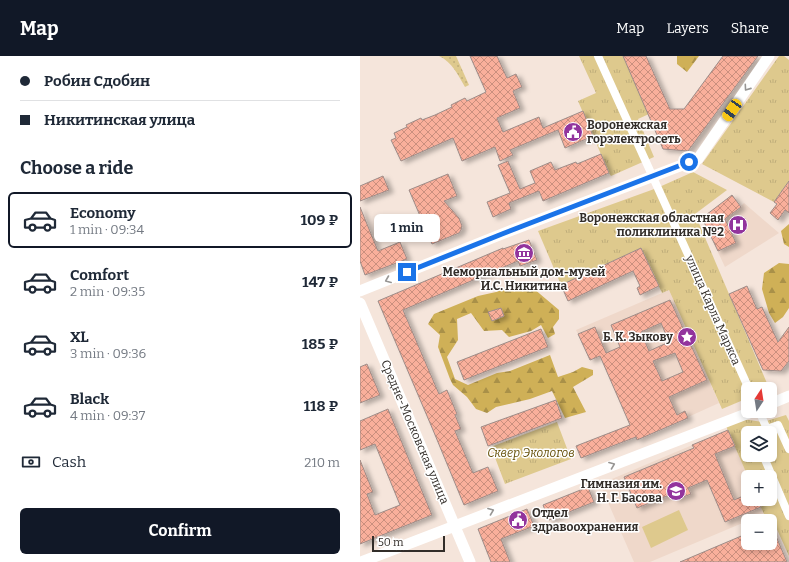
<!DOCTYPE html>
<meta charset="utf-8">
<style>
body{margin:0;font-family:Bitter,serif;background:#f2f2f3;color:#1f2937;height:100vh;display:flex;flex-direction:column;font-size:15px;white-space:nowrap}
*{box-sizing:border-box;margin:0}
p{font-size:13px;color:#747a83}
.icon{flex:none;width:22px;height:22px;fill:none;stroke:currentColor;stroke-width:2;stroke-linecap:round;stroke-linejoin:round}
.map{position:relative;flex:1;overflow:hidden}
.side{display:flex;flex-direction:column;background:#fff;width:360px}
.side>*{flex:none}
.hud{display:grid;align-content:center;height:88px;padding:0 20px;background:#fff}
.needle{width:26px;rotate:12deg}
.fabs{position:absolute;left:381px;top:326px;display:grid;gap:8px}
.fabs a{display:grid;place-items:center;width:36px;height:36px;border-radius:6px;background:#fff;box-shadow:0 2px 6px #0003;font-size:20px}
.scale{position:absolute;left:12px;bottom:10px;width:73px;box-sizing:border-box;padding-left:4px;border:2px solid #322d29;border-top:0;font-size:11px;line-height:14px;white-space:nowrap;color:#322d29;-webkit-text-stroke:3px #fff;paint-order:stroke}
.end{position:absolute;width:18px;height:18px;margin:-9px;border:5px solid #1a73e8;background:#fff;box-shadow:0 0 0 2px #fff}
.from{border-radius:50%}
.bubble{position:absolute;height:28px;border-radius:6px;background:#fff;box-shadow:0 2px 6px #0003;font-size:13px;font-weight:700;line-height:28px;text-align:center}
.car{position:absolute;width:12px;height:24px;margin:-12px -6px;border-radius:5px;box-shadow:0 0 3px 1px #0007;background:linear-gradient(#f5c518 24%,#345 0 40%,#f5c518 0 76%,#345 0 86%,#f5c518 0)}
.hud b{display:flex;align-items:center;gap:14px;height:38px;font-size:15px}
.hud b+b{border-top:1px solid #e0e1e3}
.hud i{width:10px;height:10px;background:#1f2937}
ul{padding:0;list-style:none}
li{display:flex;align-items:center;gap:12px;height:56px;margin:0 8px 6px;padding:0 12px;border:2px solid transparent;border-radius:6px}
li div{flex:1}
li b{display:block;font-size:15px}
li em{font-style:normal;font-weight:700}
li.active{border-color:#111827}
li>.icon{width:36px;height:36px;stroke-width:1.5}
h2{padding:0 20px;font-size:18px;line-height:48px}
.pay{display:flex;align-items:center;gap:10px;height:44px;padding:0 20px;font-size:15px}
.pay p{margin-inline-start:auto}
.action{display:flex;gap:8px;margin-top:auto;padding:8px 20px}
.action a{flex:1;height:46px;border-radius:6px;background:#111827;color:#fff;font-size:16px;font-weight:700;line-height:46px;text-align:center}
header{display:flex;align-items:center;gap:24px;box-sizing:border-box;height:56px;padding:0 20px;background:#111827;color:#fff}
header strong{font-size:19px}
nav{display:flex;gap:22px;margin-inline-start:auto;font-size:14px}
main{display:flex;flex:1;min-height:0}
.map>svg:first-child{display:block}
.built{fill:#efd8ca}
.grass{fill:url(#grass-dots)}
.forest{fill:url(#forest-firs);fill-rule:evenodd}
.park{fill:url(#park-tufts);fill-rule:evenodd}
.pitch{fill:#dec98d}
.building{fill:url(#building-cross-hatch);stroke:#9d8c88;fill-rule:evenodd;filter:url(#shadow)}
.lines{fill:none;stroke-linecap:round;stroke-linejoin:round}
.street{stroke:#fff;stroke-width:8}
.secondary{stroke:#fff;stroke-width:11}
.oneway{stroke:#989694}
.route{stroke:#1a73e8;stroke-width:5}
.labels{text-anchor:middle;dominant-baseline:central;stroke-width:3;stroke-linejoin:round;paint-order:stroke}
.poi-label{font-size:12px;font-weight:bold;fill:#322d29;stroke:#fff;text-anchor:end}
.street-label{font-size:12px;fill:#322d29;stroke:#fff}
.park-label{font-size:12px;font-style:italic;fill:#655008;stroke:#fff}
</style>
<header>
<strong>Map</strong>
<nav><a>Map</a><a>Layers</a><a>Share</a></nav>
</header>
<main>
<section class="side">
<div class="hud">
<b><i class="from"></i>Робин Сдобин</b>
<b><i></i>Никитинская улица</b>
</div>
<h2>Choose a ride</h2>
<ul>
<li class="active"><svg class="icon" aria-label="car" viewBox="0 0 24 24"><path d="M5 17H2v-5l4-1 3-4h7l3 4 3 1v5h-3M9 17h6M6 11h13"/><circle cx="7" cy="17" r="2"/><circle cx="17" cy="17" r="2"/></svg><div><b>Economy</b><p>1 min · 09:34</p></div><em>109 ₽</em></li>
<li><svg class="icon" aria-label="car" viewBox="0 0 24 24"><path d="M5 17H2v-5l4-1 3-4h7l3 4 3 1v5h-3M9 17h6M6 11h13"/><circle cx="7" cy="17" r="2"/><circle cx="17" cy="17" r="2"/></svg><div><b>Comfort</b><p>2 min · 09:35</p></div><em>147 ₽</em></li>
<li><svg class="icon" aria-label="car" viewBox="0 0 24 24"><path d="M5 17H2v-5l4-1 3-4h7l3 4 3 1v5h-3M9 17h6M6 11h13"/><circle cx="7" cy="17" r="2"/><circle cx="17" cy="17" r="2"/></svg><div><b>XL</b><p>3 min · 09:36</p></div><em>185 ₽</em></li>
<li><svg class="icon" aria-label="car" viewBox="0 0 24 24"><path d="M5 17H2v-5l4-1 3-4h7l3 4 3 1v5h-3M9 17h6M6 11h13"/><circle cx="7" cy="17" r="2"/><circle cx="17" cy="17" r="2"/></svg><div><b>Black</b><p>4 min · 09:37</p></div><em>118 ₽</em></li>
</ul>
<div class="pay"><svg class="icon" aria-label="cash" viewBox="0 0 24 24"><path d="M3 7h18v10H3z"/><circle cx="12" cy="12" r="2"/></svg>Cash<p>210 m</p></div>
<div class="action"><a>Confirm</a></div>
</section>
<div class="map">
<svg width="429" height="506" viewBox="0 0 429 506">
<defs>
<pattern id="grass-dots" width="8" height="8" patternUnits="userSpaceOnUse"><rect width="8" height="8" fill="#dec98d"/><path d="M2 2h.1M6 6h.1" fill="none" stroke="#bfad7a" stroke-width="1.8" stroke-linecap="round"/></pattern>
<pattern id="forest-firs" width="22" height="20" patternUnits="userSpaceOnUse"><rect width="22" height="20" fill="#cfb057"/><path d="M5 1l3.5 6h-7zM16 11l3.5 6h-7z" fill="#a99048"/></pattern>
<pattern id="park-tufts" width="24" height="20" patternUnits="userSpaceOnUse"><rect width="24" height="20" fill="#dec98d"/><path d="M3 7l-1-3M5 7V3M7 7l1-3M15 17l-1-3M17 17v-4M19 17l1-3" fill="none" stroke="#bfad7a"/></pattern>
<pattern id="building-cross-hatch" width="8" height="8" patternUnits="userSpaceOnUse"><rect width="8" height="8" fill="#f9af9b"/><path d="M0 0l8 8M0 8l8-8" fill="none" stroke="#ca8f7e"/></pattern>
<filter id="shadow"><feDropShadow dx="4.5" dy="2.5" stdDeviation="2" flood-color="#0004"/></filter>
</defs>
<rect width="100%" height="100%" fill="#f5e5db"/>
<path class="built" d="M372,139L380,151L384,147L419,177L365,211L342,162Z
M309,234L359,347L277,384L240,300L230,304L216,274Z
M368,374L388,421V443H397L404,458L290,506H274L240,428Z"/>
<path class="grass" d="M79,0H96L109,29L105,31C98,19 92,6 79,0Z"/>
<path class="forest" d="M317,0H339L327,16L317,8Z
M429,168V191L424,188L421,175Z
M419,207L429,208V252L423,261L415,267L409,257L402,233L404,217Z
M155,227H167L199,254V263L193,271L195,278L188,282L181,269L171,275L149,281L142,274L124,275L111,257L97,263L98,284L87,301L95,323L108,329L137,317L150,315L190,299L198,321L213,316L222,311L233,314V319L213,331L226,356L205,362L192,335L170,343L136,351L127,357L116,353L107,341L93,329L90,323L78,291L80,279L68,268L74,258L118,240L136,236ZM141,252L144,260L132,265L129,256Z"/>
<path class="park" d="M219,0H263L289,58L278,63L294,101L251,120L249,117L218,45L236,37Z
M419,0H424L429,4V125L414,146L342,108Z
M333,116L367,134L335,158L409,332L388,333V342L362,353L309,234L302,237L281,192L201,229L178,175L297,132Z
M426,359L429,365V500L410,458H404L397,443H410V421H388L366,370L382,363L403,366ZM388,377H410V399H388Z
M197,366L211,403L145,428L131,391Z"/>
<path class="pitch" d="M319,454L328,474L291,492L282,471Z"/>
<path class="building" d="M110,0H137L147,22L156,18L162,31L153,35L160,52L137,62L143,76L179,61L183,72L223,55L233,80L205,92L198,74L150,94L153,99L140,105L135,91L102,105L93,82L41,105L31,84L36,82L34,77L47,71L46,69L61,62L62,64L75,59L92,51L91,49L105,42L107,45L126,36Z
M263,0H286L310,53H324L363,0H398L328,95L303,93Z
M241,98L249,117L183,145L179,135L149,147L151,153L133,161L127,146L150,137L138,109L148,105L160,133L175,127L170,115L191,106L195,114L216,106L217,108Z
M88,118L97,140L84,145L99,162L102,170L101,174L99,177L72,188L49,134Z
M23,120L29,134L0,145V130Z
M429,125V157L425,154L418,164L410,157L417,148L414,146Z
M372,139L381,151L365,163L376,187L358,195L342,162Z
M0,151L18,195L40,186L47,203L5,219L0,205Z
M169,184L177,204L160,210L158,205L43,254L79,338L87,334L97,358L95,359L101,373L95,375L113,417L128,411L138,435L104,449L73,374L18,245L143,192V193Z
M281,192L299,230L280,239L277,232L280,230L273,215L208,245L201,229Z
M387,230L397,253L402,251L418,286L429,271V305L421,315L403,314L369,238Z
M310,244L347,324L309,341L317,359L325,355L328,362L277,384L276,381L221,402L216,390L270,369L240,300L230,304L218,278L235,271L246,297L260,291L251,269ZM301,267L309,286L289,295L281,276ZM315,297L323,316L302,325L293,305Z
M141,252L144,260L132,265L128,256Z
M181,273L188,291L104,324L97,306Z
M7,308L20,339L0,347V311Z
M196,344L202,362L128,390L121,371Z
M28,353L72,459L0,488V404L13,436L7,438L15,459L40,449L15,388L0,394V365Z
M368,374L375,390L355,398L374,444L388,438V443H398L401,451L365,466L347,424L328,432L331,438L315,444L312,438L277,452L264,421L334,392L332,389Z
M228,431L234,446L189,464L183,449Z
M167,453L174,470L141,483L150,506H131L118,473Z
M410,466L427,506H320L386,478L388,487H410Z"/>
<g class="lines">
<path class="street" d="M238,0L389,333
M399,355L407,373L418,369L429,393
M398,377L407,373
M403,399L429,460"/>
<path class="secondary" d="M0,235L142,178L338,103L409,0
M0,247L110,506
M410,348L429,340
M1,506L394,355"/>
</g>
<defs><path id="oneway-chevron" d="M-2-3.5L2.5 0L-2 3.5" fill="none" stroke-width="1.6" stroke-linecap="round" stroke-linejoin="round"/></defs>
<g class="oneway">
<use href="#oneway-chevron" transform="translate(387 32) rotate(125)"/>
<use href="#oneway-chevron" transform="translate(28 224) rotate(158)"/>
<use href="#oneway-chevron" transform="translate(252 409) rotate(-21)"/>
<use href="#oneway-chevron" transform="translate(131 455) rotate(-21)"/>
</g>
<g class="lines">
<path class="route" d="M47,216L142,178L329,106"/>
</g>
<defs>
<g id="civic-disc" transform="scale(1)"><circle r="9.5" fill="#92349d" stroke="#fff"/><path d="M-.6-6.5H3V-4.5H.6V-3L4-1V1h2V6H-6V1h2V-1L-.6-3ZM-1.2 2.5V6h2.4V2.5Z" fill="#fff"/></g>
<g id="hospital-disc" transform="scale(1)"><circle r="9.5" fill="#92349d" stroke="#fff"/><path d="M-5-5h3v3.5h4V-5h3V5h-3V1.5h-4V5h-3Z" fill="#fff"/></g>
<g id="museum-disc" transform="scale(1)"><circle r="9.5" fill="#92349d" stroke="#fff"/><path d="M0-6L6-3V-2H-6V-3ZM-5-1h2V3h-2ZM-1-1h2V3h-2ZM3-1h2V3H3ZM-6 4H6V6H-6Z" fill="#fff"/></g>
<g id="sight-disc" transform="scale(1)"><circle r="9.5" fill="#92349d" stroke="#fff"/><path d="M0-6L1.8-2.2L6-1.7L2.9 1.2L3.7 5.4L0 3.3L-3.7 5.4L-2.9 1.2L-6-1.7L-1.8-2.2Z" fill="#fff"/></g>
<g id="school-disc" transform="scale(1)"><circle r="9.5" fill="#92349d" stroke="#fff"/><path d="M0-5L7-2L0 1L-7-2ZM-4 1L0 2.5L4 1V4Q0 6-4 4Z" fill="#fff"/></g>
</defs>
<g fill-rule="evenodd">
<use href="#civic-disc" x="213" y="76"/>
<use href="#hospital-disc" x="378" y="169"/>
<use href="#museum-disc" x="164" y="197"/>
<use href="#sight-disc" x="327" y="281"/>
<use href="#school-disc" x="316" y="435"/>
<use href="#civic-disc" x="158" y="464"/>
</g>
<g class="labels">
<g class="poi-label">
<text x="227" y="69" text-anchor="start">Воронежская<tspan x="227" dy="14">горэлектросеть</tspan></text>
<text x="364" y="162">Воронежская областная<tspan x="364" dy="14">поликлиника №2</tspan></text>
<text x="164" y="216" text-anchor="middle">Мемориальный дом-музей<tspan x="164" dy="14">И.С. Никитина</tspan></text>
<text x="313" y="281">Б. К. Зыкову</text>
<text x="302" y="428">Гимназия им.<tspan x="302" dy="14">Н. Г. Басова</tspan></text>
<text x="172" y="457" text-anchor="start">Отдел<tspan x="172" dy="14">здравоохранения</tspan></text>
</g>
<g class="street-label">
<text transform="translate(353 254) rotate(66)">улица Карла Маркса</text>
<text transform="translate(55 376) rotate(67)">Средне-Московская улица</text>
</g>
<g class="park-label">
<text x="171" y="397">Сквер Экологов</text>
</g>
</g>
</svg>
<div class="fabs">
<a><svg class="needle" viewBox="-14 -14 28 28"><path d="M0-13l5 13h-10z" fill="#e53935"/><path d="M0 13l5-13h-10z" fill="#747a83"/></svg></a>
<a><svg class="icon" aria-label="layers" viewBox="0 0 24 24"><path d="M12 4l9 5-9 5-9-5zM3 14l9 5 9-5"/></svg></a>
<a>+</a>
<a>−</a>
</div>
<div class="scale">50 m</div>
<i class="end from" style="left:329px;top:106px"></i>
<i class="end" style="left:47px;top:216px"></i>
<div class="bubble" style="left:14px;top:158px;width:66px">1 min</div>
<i class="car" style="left:372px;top:54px;rotate:215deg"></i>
</div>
</main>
